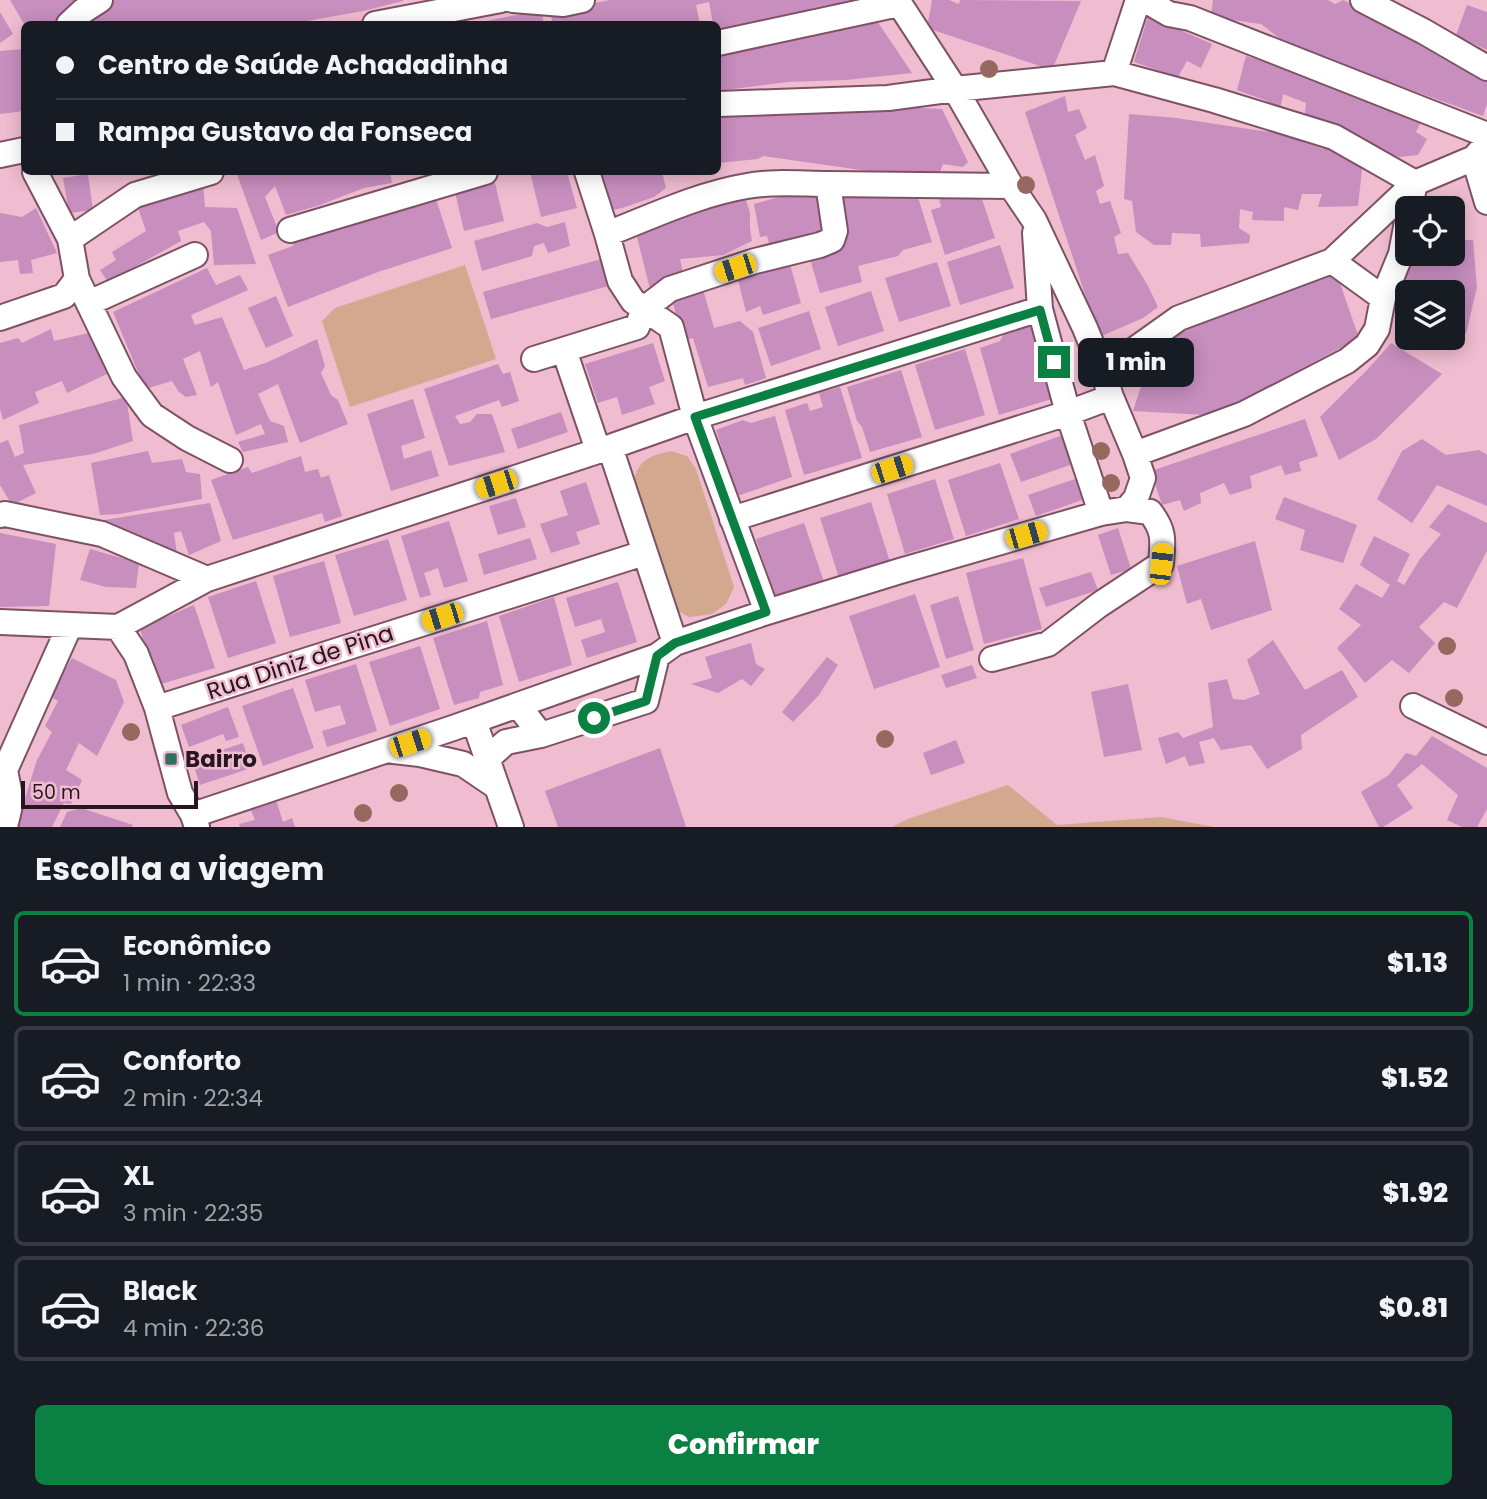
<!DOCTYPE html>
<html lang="pt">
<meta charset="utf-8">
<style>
body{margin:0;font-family:Poppins,sans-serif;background:#242831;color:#f1f3f6;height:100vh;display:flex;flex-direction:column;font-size:26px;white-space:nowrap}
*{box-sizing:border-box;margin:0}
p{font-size:23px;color:#9ea1a6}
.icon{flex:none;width:38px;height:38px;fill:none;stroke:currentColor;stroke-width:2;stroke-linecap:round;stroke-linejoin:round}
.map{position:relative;height:827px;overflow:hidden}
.drawer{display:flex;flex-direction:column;background:#171b24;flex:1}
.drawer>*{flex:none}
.top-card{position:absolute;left:21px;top:21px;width:700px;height:154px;border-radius:10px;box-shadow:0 4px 18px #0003;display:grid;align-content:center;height:154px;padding:0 35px;background:#171b24}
.fabs{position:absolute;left:1395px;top:196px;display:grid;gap:14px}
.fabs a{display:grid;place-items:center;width:70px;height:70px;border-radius:10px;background:#171b24;box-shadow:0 4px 18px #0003;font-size:35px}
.scale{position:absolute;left:21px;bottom:18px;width:177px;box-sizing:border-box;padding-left:7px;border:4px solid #28161e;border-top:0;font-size:19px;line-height:24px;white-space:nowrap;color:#28161e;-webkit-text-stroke:5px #efbcd0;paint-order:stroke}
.end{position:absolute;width:32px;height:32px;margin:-16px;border:9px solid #0b8043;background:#fff;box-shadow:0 0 0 4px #fff}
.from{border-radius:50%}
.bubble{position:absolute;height:49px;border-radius:10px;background:#171b24;box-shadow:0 4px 18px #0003;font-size:23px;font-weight:800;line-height:49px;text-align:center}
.car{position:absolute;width:21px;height:42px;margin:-21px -10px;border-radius:9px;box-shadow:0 0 5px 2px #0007;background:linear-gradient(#f5c518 24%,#345 0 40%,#f5c518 0 76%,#345 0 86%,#f5c518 0)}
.top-card b{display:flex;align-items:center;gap:24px;height:66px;font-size:26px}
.top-card b+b{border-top:2px solid #363941}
.top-card i{width:18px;height:18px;background:#f1f3f6}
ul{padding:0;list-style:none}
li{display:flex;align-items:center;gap:21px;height:105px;margin:0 14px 10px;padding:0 21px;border:4px solid #363941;border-radius:10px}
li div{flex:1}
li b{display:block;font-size:26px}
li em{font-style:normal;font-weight:800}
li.current{border-color:#0b8043}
li>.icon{width:63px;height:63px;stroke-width:1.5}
h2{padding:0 35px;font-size:32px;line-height:84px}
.action{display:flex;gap:14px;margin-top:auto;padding:14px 35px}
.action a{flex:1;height:80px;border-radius:10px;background:#0b8043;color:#fff;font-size:28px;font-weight:800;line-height:80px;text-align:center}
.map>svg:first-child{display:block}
.green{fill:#d2a88e}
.building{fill:#c78ebe}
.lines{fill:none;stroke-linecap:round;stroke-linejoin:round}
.minor-casing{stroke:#7e5265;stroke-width:28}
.minor{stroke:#fff;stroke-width:24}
.tree{fill:#966860}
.route{stroke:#0b8043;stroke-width:9}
.poi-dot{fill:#30705e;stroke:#efbcd0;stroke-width:2.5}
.labels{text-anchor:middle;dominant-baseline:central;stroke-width:5;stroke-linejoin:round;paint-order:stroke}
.street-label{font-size:23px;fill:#28161e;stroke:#efbcd0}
.poi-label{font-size:23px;font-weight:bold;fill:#28161e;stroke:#efbcd0;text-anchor:start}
</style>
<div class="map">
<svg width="1487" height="827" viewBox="0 0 1487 827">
<rect width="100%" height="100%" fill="#efbcd0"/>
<path class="green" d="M465,265L496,359L350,407L322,321L335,308Z
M671,451L687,456L696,469L734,587L726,604L712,614L689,617L671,607L632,492C636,463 643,457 671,451Z
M1008,785L1057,825L1161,817L1214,827H892L908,819Z"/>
<path class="building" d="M10,0H86L60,24H24Z
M116,0H403V1L363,11L290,24H81L102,4Z
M610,0H852V1L812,8L803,16L718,29V24H713L709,2L696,5L700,24H553L550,12Z
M932,0H949L959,4L960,0L1081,1L1052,70L927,28Z
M1213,0H1328L1335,4L1343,0L1381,17L1487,75V104L1483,116L1288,45L1261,24L1226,19L1211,15Z
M1467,5L1487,12V50L1456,35Z
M541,10L544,24H477V23Z
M0,12L13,34L0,43Z
M1148,16L1212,44L1201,68L1187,61L1178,77L1134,62Z
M875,18L912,73L846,80L787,82L718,91V47Z
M24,49V111L0,114V51Z
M1246,56L1327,81L1424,116L1416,132L1427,139L1418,155L1399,157L1304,121L1306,103L1283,94L1280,110L1269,109L1267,101L1237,90Z
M1065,96L1068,112L1079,109L1087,128L1075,135L1085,160L1095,155L1104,186L1096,191L1100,204L1110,201L1121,233L1114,237L1118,254L1128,253L1148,286L1158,307L1143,318L1099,337L1025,112Z
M759,104L846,113L901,107L942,109L968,162L963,167L943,164L940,172H927L923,176L889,174L763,156L758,159L718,163V107Z
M1129,114L1176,118L1295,136L1302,142L1323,149L1332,142L1363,160L1358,206L1318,207L1322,194H1302L1298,210L1284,207V221L1252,220L1253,212L1240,209L1239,228L1250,235L1249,243L1201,247L1200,234L1172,233L1171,245H1154L1136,232L1132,201L1124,199Z
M236,172H390L392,183L364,188L320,205L286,215L275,186L265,197L279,232L261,240Z
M530,172H567L577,208L541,217Z
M596,172H662L666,188L654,197L622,208L607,211Z
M88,174L93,210L69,213L63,178Z
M494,179L504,221L464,231L454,188Z
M203,182L205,207L237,208L256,264L214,265L211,231L204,222L178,231L181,241L108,282L100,270L116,260L112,252L146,231L136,202Z
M840,187L916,191L932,242L903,250L898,256L858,266L862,282L820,293L808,252L845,242L833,199Z
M433,190L452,248L378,272L288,307L268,255L293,246L296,238Z
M812,191L826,203L830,239L772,254L767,236L760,237L754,204L790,194Z
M955,192L961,199L980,193L995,238L945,255L931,210L941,207L939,198Z
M720,199L722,205L746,200L750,213V229L752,241L723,255L680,259L685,282L650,289L636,233L669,224L673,217Z
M36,208L57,253L31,260L33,273L20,274L18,260L0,262V213L22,217Z
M565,222L570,246L548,253L544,243L534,246L532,256L482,271L474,241L537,223L547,227Z
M1452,240H1473L1477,287L1466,334L1452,328V292H1407V310L1399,307L1411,254H1452Z
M1000,245L1014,288L960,305L947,262Z
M605,258L612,285L491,319L483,292Z
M789,261L801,303L763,315L760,306L746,312L737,276Z
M937,262L951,306L899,322L885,278Z
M1334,266L1359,338L1250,396L1206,415L1133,411L1156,339Z
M207,268L216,285L240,275L248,290L191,315L195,325L222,317L244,370L268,362L317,339L325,366L321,373L331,395L338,400L348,424L300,443L278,384L258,394L270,421L284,426L288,442L243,452L238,442L265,434L261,424L236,435L218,382L211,387L200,351L183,359L197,395L186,397L179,392L172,381L145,389L113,312Z
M701,282L714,328L740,321L753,332L766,378L745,385L743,378L708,387L693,338L683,340L670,292Z
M871,291L884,331L838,346L825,307Z
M276,296L293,336L266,348L248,308Z
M809,311L821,349L771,366L758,328Z
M1030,325L1052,399L999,415L980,348L1000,341L1004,334Z
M51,329L54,341L93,332L109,373L67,393L62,381L35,392L39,403L3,420L0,409V343L18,338L22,343Z
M653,343L665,381L649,387L655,404L622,415L617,397L598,403L585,364Z
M1391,343L1442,374L1376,439L1339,460L1320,417L1367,370Z
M965,349L985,415L935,430L915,365Z
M498,364L503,374L510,372L519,401L502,407L499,400L455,416L460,424L470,422L477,414H492L505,452L449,466L424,389Z
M901,370L922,437L870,452L862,427L857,421L847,387Z
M840,387L862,458L804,475L785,410L807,403L810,411L823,407L819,393Z
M126,397L133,441L93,454L23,465L36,493L12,505L0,485V443L8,440L15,457L24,453L19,425Z
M413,399L425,438L401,446L404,459L431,450L439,476L391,491L367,414Z
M561,412L568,432L518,449L511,429Z
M775,416L792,477L737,496L716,430L743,420L751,423Z
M1305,419L1318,456L1299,462L1301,471L1285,475L1281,465L1250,476L1252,488L1230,495L1224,483L1200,493L1201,503L1184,511L1180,500L1162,505L1151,471Z
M1063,435L1073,464L1021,482L1010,454Z
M1422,439L1446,455L1479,450L1487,455V506L1437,485L1412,523L1377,499L1402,451Z
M148,451L152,463L182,459L186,472L200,474L202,499L119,514L100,515L91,463Z
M301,456L305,472L318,469L321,478L329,475L342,516L325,522L322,513L233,540L211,480L248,467L252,473Z
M1000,463L1019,519L966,536L948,480Z
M935,479L954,539L905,554L887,494Z
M1075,479L1082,500L1036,516L1028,495Z
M586,482L600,524L576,532L580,544L551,553L540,524L568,515L560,491Z
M1284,497L1357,525L1343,563L1300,550L1305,530L1275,519Z
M516,498L526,527L498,535L489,506Z
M871,502L890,562L839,578L820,518Z
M210,503L221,541L189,555L181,531L174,533L177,554L106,528L104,520Z
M1448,504L1487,523V551L1457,608L1444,602L1419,627L1435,643L1409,673L1392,660L1365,683L1337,648L1361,625L1339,609L1356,584L1382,598L1390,585L1360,565L1374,536L1410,554L1397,581L1404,585L1420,559L1441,534L1429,527Z
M449,521L468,581L444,588L438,568L424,573L431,595L420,598L401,536Z
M804,523L824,582L776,598L756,539Z
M1118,528L1131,569L1111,575L1098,535Z
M0,533L56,544L49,606L0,607Z
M530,538L537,559L484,575L478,554Z
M388,539L407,600L354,616L335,555Z
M1255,541L1272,610L1211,630L1201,599L1187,604L1177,566Z
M90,549L139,563L136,588L106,587L80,580Z
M1023,558L1042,629L984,644L966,573Z
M324,561L341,623L290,637L273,576Z
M1091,572L1098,590L1046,607L1039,588Z
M256,581L276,643L228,658L208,597Z
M618,582L637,642L587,658L581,640L605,632L601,619L575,627L566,598Z
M915,594L940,667L874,689L849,616Z
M958,596L974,650L946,659L930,605Z
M554,597L572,665L519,682L499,616Z
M194,605L215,668L161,684L152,656L145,649L139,623L162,611L166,617Z
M487,621L503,685L480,692L479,698L454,705L433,638Z
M1273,640L1305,690L1342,670L1358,697L1301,735L1302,749L1267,769L1251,745L1221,750L1214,738L1199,742L1205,763L1189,766L1185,756L1166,764L1158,738L1178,732L1183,738L1213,727L1208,683L1227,679L1233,699L1244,700L1260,694L1247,660Z
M751,643L756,664L765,669L751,686L742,679L718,693L691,684L712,678L705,657Z
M420,646L440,709L390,726L369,662Z
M827,657L838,665L819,695L793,722L782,712Z
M72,658L116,680L124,702L97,756L79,743L66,770L82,780L71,804L64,803L52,827H16L37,760L52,732L45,726L58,701L50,696Z
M356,664L377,731L327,747L322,731L346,724L340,705L315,712L305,680Z
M972,665L977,678L946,688L941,675Z
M1128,684L1142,750L1104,757L1091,692Z
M293,688L314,748L263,766L242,706Z
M228,707L239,737L226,741L223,734L189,747L181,725Z
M1432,736L1487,768V809L1477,827H1462L1447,820L1458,795L1422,764L1397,785L1413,808L1383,827H1379L1361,792L1389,775L1406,753L1416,756Z
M956,740L965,763L931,775L923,753Z
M243,743L251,768L200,785L192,760Z
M660,748L686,827H558L545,791Z
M276,800L283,822L292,818L295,827H240L239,824L255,820L251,810Z
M81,808L133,825L132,827H60L67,812Z"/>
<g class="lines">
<g class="minor-casing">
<path id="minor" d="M513,0L563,4L582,0
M1145,0L1169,14L1190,18L1487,135
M1363,0L1423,31L1487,68
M69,24L83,11L100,0
M375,24L501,0
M718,43L899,4
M1114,73L1214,100L1334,137L1415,183L1412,197
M718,104L888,98L955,89L1114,73L1138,0
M0,155L24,150
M1474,158L1487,202
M587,172L607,234L620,281L633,301L671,327L695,417L767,612
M290,230L485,172
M1035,233L1040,309L1068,413L1101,513
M607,234C653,216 699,194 747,186C773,181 802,184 828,184
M70,239L135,195L211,172
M1332,261L1383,298
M77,279L124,377L152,415L187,438L230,460
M89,303L195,255
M0,318L64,296L77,279L70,239L35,172
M564,350L598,450
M534,359L637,327L644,309L670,289L755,261L820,245L832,240L835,231L828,184L1011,186
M1103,372L1179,318L1332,261L1415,183L1474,158L1487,143
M610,447L675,643
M1135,454L1244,414L1347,361L1367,345L1377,329L1383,298L1401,254L1407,222
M0,515L5,514L102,534L207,579
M732,519L1068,413L1111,397
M0,622L118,627L207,579L610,447L695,417L1040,309
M118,627L136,654L157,708L180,793L193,815L197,827
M992,659L1048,644L1099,605L1161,564C1163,541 1165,531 1150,512L1127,509
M518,705L541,735L646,701L657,656
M1413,706L1487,742
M157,708L644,553
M474,721L511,827
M394,751L420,754L463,764L497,787
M487,759L506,742L541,735
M193,815L453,728L657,656L675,643L767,612L900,571L1101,513L1127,509L1136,498L1143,478L1135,454L1111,397L1103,372L1085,328L1034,220L1011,186L955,89L897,0
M5,827L11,801L5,770L70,625"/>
</g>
<use href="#minor" class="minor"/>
</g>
<g class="tree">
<circle cx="989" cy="69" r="9"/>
<circle cx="1026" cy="185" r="9"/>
<circle cx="1101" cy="451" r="9"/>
<circle cx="1111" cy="483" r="9"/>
<circle cx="1447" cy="646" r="9"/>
<circle cx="1454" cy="698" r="9"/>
<circle cx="131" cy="732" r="9"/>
<circle cx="885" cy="739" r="9"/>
<circle cx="399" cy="793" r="9"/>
<circle cx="363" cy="813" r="9"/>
</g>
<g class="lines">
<path class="route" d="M594,718L646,701L657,656L675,643L766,612L695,417L1040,310L1054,362"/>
</g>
<rect class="poi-dot" x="164" y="752" width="14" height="14" rx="3.5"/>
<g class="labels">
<g class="street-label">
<text transform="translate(300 662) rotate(-18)">Rua Diniz de Pina</text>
</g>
<g class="poi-label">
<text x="185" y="759">Bairro</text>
</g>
</g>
</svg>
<div class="fabs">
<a><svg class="icon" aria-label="locate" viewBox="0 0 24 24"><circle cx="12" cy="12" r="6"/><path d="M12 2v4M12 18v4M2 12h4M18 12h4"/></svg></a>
<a><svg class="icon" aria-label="layers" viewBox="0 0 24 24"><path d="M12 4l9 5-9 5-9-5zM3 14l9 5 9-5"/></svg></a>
</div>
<div class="scale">50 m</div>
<i class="end from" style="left:594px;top:718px"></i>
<i class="end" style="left:1054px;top:362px"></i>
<div class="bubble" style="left:1078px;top:338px;width:116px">1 min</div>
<i class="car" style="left:735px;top:268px;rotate:252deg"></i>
<i class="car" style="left:892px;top:469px;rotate:72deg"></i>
<i class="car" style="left:496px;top:484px;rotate:252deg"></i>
<i class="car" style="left:1026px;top:535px;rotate:74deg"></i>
<i class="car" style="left:1161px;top:564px;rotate:6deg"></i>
<i class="car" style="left:442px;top:617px;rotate:253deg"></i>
<i class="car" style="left:410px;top:743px;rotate:72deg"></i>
<div class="top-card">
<b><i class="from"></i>Centro de Saúde Achadadinha</b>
<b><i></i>Rampa Gustavo da Fonseca</b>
</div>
</div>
<section class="drawer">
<h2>Escolha a viagem</h2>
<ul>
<li class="current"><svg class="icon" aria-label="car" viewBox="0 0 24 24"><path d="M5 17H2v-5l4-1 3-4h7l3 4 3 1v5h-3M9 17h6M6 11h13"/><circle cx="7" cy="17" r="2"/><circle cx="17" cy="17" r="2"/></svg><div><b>Econômico</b><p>1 min · 22:33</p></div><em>$1.13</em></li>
<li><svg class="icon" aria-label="car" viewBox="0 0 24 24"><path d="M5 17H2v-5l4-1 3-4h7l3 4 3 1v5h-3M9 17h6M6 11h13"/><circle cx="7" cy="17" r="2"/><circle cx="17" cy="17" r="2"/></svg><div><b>Conforto</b><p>2 min · 22:34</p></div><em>$1.52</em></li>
<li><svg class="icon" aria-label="car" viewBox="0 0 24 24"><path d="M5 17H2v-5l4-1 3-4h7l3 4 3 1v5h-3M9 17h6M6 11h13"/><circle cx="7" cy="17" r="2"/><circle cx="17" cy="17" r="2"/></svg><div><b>XL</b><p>3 min · 22:35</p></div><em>$1.92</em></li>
<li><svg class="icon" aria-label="car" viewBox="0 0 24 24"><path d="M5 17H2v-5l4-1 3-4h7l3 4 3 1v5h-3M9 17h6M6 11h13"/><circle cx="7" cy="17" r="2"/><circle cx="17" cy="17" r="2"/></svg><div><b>Black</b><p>4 min · 22:36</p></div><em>$0.81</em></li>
</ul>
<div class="action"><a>Confirmar</a></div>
</section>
